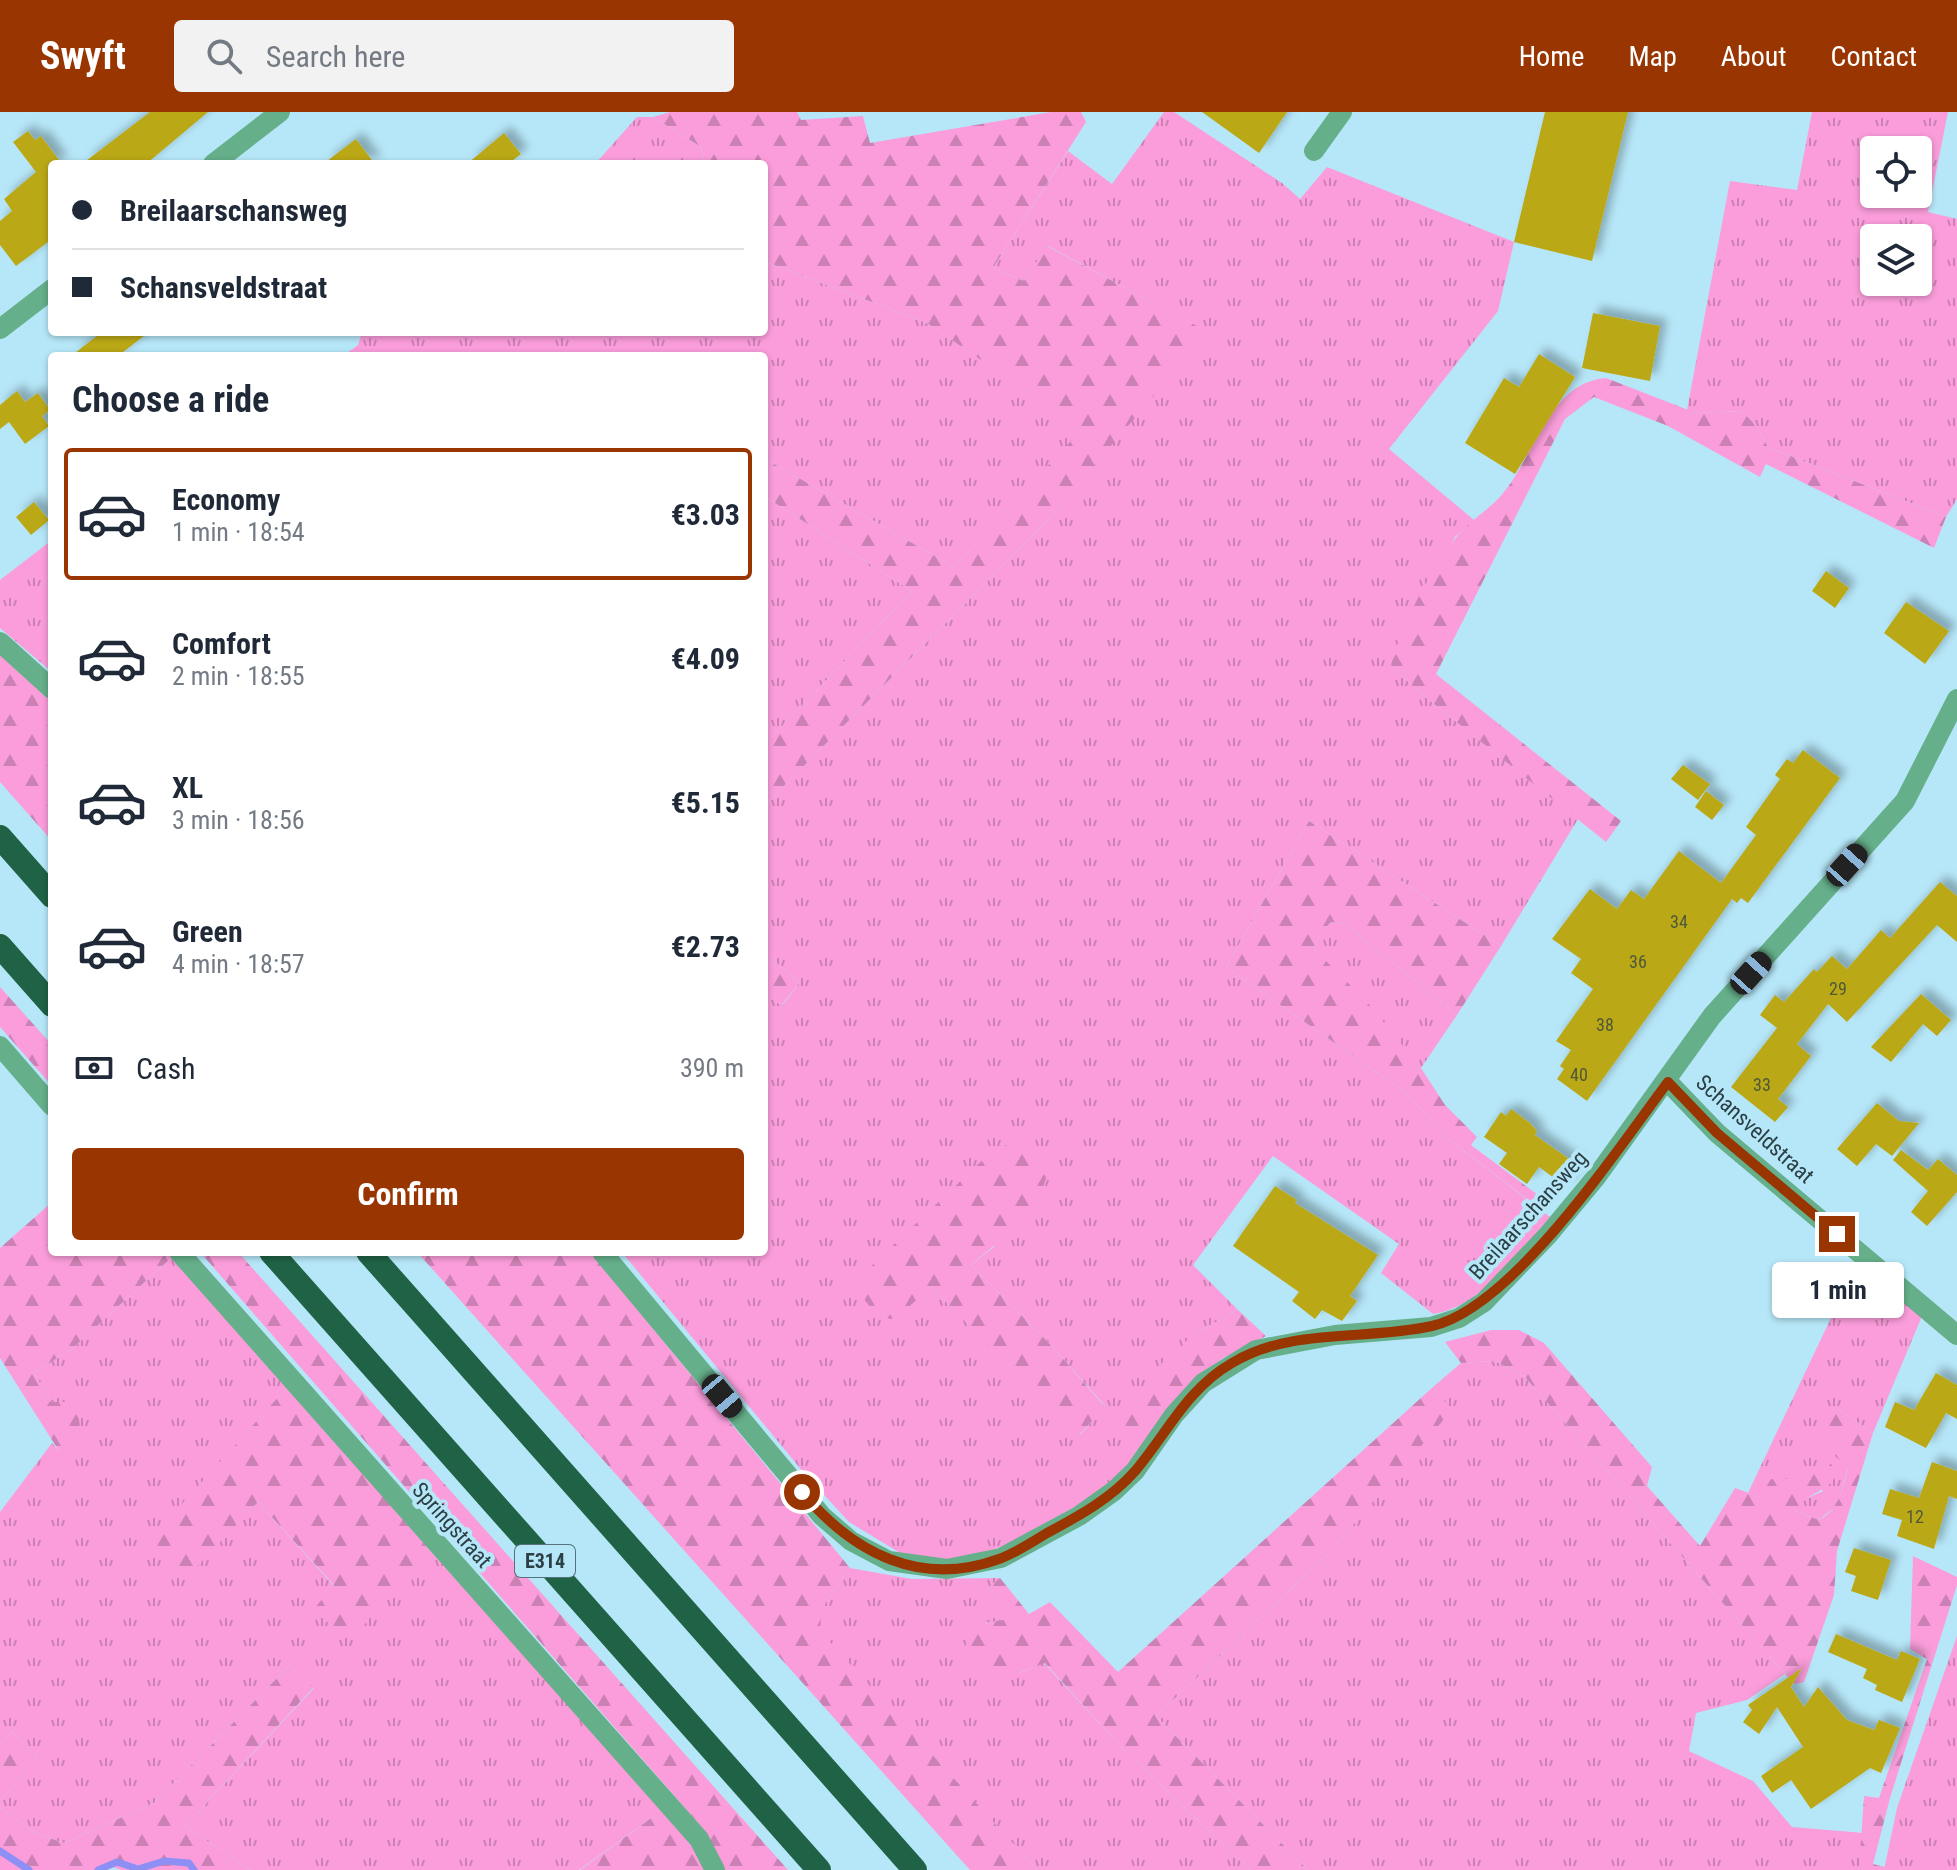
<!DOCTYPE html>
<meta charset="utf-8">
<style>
body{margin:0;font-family:"Roboto Condensed",sans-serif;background:#f2f2f3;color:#1f2937;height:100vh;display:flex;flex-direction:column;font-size:30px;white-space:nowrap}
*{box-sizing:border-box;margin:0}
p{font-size:26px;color:#747a83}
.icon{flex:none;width:44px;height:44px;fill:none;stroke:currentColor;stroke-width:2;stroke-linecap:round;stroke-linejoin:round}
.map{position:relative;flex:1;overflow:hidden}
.sheet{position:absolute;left:48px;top:240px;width:720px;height:904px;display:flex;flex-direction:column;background:#fff;border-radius:8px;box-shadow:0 2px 6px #0004}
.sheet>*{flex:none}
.banner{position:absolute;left:48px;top:48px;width:720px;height:176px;border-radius:8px;box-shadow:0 2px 6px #0004;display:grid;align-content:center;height:176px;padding:0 24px;background:#fff}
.buttons{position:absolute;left:1860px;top:24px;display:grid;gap:16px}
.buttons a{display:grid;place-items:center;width:72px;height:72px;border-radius:8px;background:#fff;box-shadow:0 2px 6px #0004;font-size:40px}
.end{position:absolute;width:36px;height:36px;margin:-18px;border:10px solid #993501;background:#fff;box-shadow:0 0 0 4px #fff}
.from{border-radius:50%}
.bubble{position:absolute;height:56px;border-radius:8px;background:#fff;box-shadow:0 2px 6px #0004;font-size:26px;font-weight:700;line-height:56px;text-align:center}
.car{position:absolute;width:24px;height:48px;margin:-24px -12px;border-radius:10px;box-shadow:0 0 6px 2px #0007;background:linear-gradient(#222 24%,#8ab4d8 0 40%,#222 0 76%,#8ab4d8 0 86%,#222 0)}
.banner b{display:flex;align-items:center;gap:28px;height:76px;font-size:30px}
.banner b+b{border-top:2px solid #e0e1e3}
.banner i{width:20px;height:20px;background:#1f2937}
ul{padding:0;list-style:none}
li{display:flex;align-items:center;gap:24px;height:132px;margin:0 16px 12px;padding:0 8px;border:4px solid transparent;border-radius:8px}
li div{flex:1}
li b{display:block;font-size:30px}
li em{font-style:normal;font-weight:700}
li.active{border-color:#993501}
li>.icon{width:72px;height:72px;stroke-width:1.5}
h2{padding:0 24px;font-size:36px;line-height:96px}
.pay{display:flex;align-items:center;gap:20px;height:88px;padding:0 24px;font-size:30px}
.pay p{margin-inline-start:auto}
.cta{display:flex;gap:16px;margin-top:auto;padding:16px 24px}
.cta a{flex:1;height:92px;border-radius:8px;background:#993501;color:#fff;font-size:32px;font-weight:700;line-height:92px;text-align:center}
header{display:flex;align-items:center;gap:48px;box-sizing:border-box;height:112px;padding:0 40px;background:#993501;color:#fff}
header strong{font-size:38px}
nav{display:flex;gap:44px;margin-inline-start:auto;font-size:28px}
.search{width:560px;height:72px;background:#f2f2f3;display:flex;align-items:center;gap:20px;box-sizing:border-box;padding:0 28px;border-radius:8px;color:#747a83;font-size:30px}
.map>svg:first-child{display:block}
.grass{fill:url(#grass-tufts);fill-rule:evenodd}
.forest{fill:url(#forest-firs)}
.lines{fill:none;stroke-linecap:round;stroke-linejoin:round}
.stream{stroke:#8d8ff4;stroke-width:7}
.building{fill:#bba816;filter:url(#shadow)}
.street{stroke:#65af8a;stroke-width:20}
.highway{stroke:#1f6245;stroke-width:24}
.route{stroke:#993501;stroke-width:10}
.labels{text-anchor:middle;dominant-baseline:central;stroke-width:8;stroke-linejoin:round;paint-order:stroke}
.number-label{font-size:18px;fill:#4f5939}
.shield{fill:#b6e7f8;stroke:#55717b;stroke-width:2}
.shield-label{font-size:20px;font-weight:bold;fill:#2b3f45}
.street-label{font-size:22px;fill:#2b3f45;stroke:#b6e7f8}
</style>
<header>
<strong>Swyft</strong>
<div class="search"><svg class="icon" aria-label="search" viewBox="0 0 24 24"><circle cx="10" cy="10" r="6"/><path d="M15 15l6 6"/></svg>Search here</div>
<nav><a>Home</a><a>Map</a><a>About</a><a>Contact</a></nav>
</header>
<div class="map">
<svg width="1957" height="1758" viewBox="0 0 1957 1758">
<defs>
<pattern id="grass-tufts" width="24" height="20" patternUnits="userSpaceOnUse" patternTransform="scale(2)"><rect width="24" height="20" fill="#fa9dda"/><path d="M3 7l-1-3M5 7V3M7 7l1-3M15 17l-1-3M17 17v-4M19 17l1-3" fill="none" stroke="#cb81b3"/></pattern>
<pattern id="forest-firs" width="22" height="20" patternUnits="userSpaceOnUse" patternTransform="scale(2)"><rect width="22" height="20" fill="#fa9dda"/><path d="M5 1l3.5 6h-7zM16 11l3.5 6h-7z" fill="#cb81b3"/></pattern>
<filter id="shadow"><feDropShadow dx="7" dy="-7" stdDeviation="4" flood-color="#0004"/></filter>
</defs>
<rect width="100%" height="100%" fill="#b6e7f8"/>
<path class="grass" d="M1164,0H1174L1282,71L1300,87L1327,55L1514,130L1498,199L1389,337L1474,408L1455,425L1391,553L1418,579L1578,707L1501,834L1309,709L1226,855L1406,981L1447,1026L1550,1105C1519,1141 1483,1194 1433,1202L1381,1161L1399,1132L1273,1044L1193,1153L1238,1198L1194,1222L1141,1341L1093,1385L1006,1433L978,1443L952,1448L905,1444L849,1410L804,1361L625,1144L630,1140H764V880L782,894L800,870L764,841V694L1047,409L1207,220L1048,134L1024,169L993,156L1068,39L1112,72ZM995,1134L971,1153L1053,1235L1105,1294L1080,1323L931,1175L862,1163L879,1148Z
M1812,0H1948L1928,100L1957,107V387L1946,405L1768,335L1758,316L1742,299L1696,301L1687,298L1730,69L1797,78ZM1874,38H1918V82H1874ZM1874,126H1918V170H1874Z
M637,5H653L701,35L705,52H595Z
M764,149L927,211L1083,317L954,455L764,346V244H343L358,233L362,220H764Z
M764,384L912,479L764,633Z
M52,428V560L0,516V468Z
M1331,810L1345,812L1457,903L1421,956L1314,837L1319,823Z
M172,1145L289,1273L146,1433L185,1466L258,1390L334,1474L429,1437L668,1704H654L579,1758H250L185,1714L314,1576L289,1554L154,1691L64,1731L35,1721L0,1696V1689L37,1645L12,1619L0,1633V1400L52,1331L59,1339L51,1290L34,1261L73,1236Z
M1858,1149L1922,1204L1873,1321L1835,1295L1831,1336L1848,1355L1838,1392L1819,1408L1796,1399L1801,1389L1823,1379L1803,1363L1760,1385L1748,1381Z
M1495,1249L1524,1264L1785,1562L1747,1588L1696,1601L1689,1639L1753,1669L1792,1715L1864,1721L1859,1758H1308L1156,1604L1328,1442L1451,1298L1433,1275L1461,1251Z
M850,1456L912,1467L1000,1466L988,1476L1014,1507L986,1511L1019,1561L1044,1551L1120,1634L1250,1758H1037L819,1519L822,1496Z
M1957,1524V1758H1884L1897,1696Z"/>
<path class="forest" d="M670,0H797L801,8L863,4L870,31L1051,0H1081L1086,10L993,156L1024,169L1047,134L1208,220L1047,409L764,694V633L912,479L764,384V346L954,455L1082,317L927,211L764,149V52H705L701,35L653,5Z
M1606,266L1696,301L1742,299L1758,316L1768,335L1946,405L1934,436L1766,352L1760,365L1668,314L1594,285L1565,307L1436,562L1621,709L1606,730L1418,579L1391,553C1402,512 1429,461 1455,427C1468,409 1490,398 1504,380C1535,342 1550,270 1606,266Z
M0,540L52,587V729L0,670Z
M1309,709L1501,834L1457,903L1345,812L1331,810L1319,823L1314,837L1367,890L1421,956L1445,993L1477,1025L1471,1033L1549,1091L1543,1099L1447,1026L1406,981L1226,855Z
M764,841L800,870L781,894L764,880Z
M0,875L52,933V974L0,915Z
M1009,1032L1035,1043L1048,1057C1041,1101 1003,1125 971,1153L1053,1235L1105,1295L1079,1323L931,1175L895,1207L879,1206L859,1181L862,1163L992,1039Z
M52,1090V1140H168L172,1145L73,1236L34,1261L51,1290H69L78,1300L80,1316L59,1339L0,1246V1136Z
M200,1140H238L788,1758H725L705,1719Z
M417,1140H590L850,1456L822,1496L820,1519L1037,1758H970Z
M1238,1198L1266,1224L1220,1248L1141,1341L1123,1315L1162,1251L1194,1222Z
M1491,1218H1519L1544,1231L1652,1355L1647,1374L1700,1434L1735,1376L1760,1385L1771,1367C1806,1369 1802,1355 1830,1351L1838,1360C1829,1381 1807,1379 1796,1399L1819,1408C1840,1396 1842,1378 1848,1356L1819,1329L1835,1295L1873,1321L1837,1439L1834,1483L1804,1570L1795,1572L1785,1562L1524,1264L1495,1249L1461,1251L1445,1230Z
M289,1273L429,1437L350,1529L313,1498L334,1473L258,1390L185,1467L145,1433Z
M1433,1275L1452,1298L1328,1442L1156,1604L1308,1758H1250L1120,1634L1045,1551L1002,1567L983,1558L962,1541C976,1510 982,1512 1013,1506L988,1476L1000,1466L1029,1502L1050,1490L1118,1560Z
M1913,1444L1957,1465V1473L1890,1686L1873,1752L1885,1755L1884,1758H1859L1864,1684L1879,1686L1927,1547L1910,1537Z
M289,1554L314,1575L185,1714L250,1758H121L110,1754L103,1758H0V1696L35,1721L64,1731L154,1691Z
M12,1619L37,1645L0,1689V1633Z
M654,1704H668L699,1743L705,1758H580Z"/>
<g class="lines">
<path class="stream" d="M0,1739L29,1758
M98,1758L117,1750L138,1757L164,1749L189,1751L194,1758"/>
</g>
<path class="building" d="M150,0H208L146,52H82Z
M1202,0H1287L1259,41Z
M1545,0H1628L1592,149L1514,130Z
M28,19L35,28L41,24L62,52H52V127L16,154L0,133V109L12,99L4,87L36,60L13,30Z
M504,21L521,42L508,52H467Z
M356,27L375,52H323Z
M1593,201L1660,214L1650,269L1582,256Z
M102,220H149L118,244H71Z
M1539,242L1575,265L1515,362L1465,331L1504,266L1519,275Z
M17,279L25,290L38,281L50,298L42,304L49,314L25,332L9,310L0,317V293Z
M34,390L49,408L31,423L16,405Z
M1826,459L1849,476L1835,496L1812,479Z
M1906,490L1949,519L1925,552L1884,521Z
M1803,638L1840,666L1748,791L1741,786L1737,791L1732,787L1587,989L1557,967L1564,957L1560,954L1571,938L1556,929L1593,877L1571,861L1581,847L1552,827L1590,777L1617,797L1631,778L1644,787L1679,739L1721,771L1756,723L1746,715L1780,667L1775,663L1787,647L1793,651Z
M1683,653L1710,672L1698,688L1671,667Z
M1706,679L1724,693L1712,708L1695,695Z
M1940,770L1957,784V830L1937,813L1847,910L1828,892L1797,932L1811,944L1778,987L1788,995L1775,1010L1731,975L1777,916L1760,903L1775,883L1784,890L1814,857L1817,860L1832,844L1847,857L1881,818L1890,826Z
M1921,882L1951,908L1937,924L1923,912L1891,950L1871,935Z
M1877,991L1899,1009L1919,1011L1892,1044L1876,1032L1857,1054L1837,1037Z
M1511,997L1530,1011L1537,1019L1535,1023L1579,1054L1565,1074L1539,1055L1527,1072L1499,1052L1507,1041L1484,1025L1501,1000L1506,1004Z
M1901,1038L1928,1058L1938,1047L1957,1063V1080L1927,1114L1911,1100L1928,1079L1893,1048Z
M1275,1074L1297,1088L1295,1091L1378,1143L1350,1184L1357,1189L1342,1209L1322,1198L1315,1207L1292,1189L1299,1180L1233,1134Z
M1936,1261L1957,1273V1307L1946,1301L1926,1336L1885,1315L1895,1290L1914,1298Z
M1932,1350L1957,1359V1387L1949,1384L1934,1437L1897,1424L1902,1408L1882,1402L1890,1377L1919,1386Z
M1854,1436L1891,1448L1878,1488L1851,1479L1856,1464L1845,1460Z
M1836,1522L1897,1548L1901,1539L1920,1547L1902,1590L1875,1578L1877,1573L1863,1566L1867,1557L1828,1540Z
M1802,1556L1791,1575L1804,1595L1818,1575L1847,1608L1874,1618L1879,1608L1900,1616L1881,1661L1870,1656L1811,1697L1791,1668L1772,1681L1761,1664L1803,1635L1777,1595L1759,1622L1743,1610L1752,1598L1748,1593Z"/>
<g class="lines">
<path class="street" d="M1314,39L1342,0
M213,52L280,0
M0,217L52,177
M0,530L52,577
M0,934L52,994
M1668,970L1717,1021L1957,1223
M179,1140L699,1727L715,1758
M602,1140L822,1404L851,1429L889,1449L947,1457L1001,1446L1079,1404L1114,1379L1135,1359L1174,1303L1203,1271L1256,1238L1335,1223L1431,1215L1459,1206L1484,1190L1548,1123L1597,1064L1712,904L1905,689L1957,587"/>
<path class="highway" d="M0,725L52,784
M0,834L52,893
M271,1140L819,1758
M368,1140L915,1758"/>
</g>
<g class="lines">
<path class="route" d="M802,1380C853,1441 920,1476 999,1447C1016,1441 1032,1430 1047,1421C1079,1404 1112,1386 1136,1358C1168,1320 1187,1277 1232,1251C1292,1215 1365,1229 1432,1214C1513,1196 1618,1036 1668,970L1717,1021L1837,1122"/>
</g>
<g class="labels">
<g class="number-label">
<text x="1679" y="809">34</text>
<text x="1638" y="849">36</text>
<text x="1838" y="876">29</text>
<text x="1605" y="912">38</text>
<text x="1579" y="962">40</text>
<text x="1762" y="972">33</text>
<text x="1915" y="1404">12</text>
</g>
<rect class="shield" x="515" y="1433" width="60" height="32" rx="6"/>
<g class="shield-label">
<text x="545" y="1449">E314</text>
</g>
<g class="street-label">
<text transform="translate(1755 1017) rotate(42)">Schansveldstraat</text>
<text transform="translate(1528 1103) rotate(-48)">Breilaarschansweg</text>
<text transform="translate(452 1413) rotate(48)">Springstraat</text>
</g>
</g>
</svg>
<div class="buttons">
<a><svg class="icon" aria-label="locate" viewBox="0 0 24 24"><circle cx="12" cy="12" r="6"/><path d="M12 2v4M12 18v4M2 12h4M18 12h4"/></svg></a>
<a><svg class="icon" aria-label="layers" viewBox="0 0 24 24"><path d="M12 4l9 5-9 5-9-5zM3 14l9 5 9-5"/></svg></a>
</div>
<i class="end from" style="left:802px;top:1380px"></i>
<i class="end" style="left:1837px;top:1122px"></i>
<div class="bubble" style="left:1772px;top:1150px;width:132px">1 min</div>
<i class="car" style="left:1847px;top:753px;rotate:42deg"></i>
<i class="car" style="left:1751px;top:861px;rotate:42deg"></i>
<i class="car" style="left:722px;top:1284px;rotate:140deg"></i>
<div class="banner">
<b><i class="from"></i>Breilaarschansweg</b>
<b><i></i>Schansveldstraat</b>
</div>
<section class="sheet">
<h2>Choose a ride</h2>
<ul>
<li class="active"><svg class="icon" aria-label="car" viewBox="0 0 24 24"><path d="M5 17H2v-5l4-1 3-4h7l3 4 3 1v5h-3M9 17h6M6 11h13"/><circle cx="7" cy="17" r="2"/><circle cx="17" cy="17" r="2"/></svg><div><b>Economy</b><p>1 min · 18:54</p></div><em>€3.03</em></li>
<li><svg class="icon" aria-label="car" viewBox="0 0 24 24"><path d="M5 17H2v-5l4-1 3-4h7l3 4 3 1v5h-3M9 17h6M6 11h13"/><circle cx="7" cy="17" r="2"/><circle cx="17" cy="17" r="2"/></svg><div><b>Comfort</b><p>2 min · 18:55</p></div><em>€4.09</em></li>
<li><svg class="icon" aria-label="car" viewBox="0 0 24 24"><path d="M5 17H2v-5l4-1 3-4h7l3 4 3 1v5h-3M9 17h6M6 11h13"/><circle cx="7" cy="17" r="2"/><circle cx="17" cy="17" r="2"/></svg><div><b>XL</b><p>3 min · 18:56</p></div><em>€5.15</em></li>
<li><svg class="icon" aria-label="car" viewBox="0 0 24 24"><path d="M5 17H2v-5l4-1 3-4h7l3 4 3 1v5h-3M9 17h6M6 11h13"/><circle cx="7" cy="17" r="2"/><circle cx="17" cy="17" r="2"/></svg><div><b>Green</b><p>4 min · 18:57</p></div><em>€2.73</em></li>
</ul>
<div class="pay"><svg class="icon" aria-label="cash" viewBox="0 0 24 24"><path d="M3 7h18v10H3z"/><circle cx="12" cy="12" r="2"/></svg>Cash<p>390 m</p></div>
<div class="cta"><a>Confirm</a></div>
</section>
</div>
